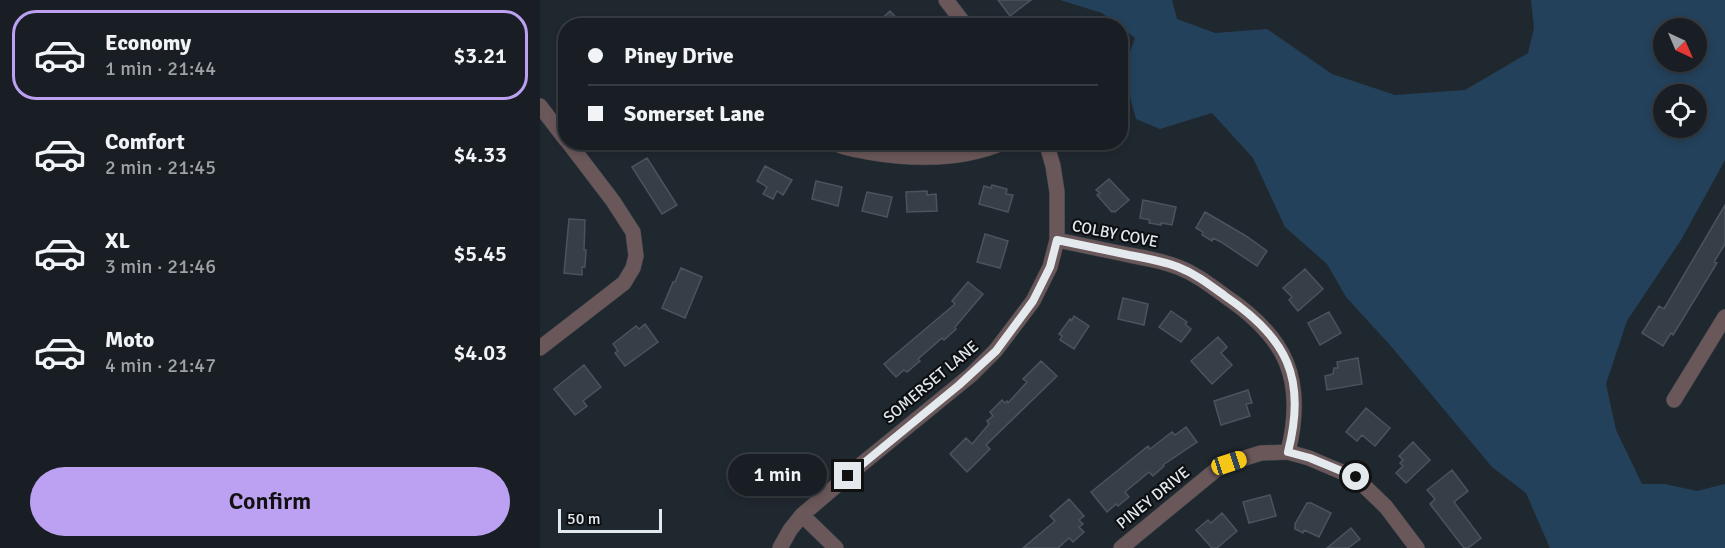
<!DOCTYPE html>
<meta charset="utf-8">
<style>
body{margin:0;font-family:Signika,sans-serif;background:#21272b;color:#f1f3f6;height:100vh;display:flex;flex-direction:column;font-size:22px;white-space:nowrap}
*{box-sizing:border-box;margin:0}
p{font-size:20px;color:#9fa2a6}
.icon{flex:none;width:33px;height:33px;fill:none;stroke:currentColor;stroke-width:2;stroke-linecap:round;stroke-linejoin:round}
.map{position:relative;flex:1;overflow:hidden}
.drawer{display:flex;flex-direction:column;background:#181e23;width:540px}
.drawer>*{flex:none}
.guide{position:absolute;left:18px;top:18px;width:570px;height:132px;border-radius:24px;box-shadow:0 3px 9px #0003,0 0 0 2px #363c41;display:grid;align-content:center;height:132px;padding:0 30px;background:#181e23}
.needle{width:39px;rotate:136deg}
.controls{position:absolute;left:1113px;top:18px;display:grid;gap:12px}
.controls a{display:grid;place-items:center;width:54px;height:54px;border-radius:50%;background:#181e23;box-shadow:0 3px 9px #0003,0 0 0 2px #363c41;font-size:30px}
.scale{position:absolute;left:18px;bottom:15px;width:104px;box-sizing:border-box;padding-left:6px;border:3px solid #e4e9ee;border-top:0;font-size:16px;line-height:21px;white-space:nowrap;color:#e4e9ee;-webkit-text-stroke:4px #0d1013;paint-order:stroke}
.end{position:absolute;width:27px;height:27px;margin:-14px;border:8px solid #e4e9ee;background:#111;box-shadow:0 0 0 3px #111}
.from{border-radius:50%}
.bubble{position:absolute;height:42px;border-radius:21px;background:#181e23;box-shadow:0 3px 9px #0003,0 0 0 2px #363c41;font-size:20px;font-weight:600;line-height:42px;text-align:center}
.car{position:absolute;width:18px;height:36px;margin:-18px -9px;border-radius:8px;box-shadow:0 0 4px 2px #0007;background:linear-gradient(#f5c518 24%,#345 0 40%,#f5c518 0 76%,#345 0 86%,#f5c518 0)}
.guide b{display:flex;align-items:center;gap:21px;height:57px;font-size:22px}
.guide b+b{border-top:2px solid #363c41}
.guide i{width:15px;height:15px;background:#f1f3f6}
ul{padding:10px 0 0;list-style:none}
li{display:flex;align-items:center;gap:18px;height:90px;margin:0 12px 9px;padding:0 18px;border:3px solid transparent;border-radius:24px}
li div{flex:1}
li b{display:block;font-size:22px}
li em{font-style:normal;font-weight:600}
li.selected{border-color:#bca0f2}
li>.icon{width:54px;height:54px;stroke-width:1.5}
.action{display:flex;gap:12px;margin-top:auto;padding:12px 30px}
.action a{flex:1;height:69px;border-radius:36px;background:#bca0f2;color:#111;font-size:24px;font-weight:600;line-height:69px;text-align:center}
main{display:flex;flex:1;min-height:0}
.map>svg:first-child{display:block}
.green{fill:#24415b;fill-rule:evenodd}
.building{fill:#363e47;stroke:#4b535c;stroke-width:1.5}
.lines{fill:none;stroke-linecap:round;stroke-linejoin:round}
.minor-casing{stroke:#3b434a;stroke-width:16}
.minor{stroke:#6a5759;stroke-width:15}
.route{stroke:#e4e9ee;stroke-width:8}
.labels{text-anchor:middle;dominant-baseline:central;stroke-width:4.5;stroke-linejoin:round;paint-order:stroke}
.street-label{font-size:16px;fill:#e4e9ee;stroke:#0d1013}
</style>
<main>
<section class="drawer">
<ul>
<li class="selected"><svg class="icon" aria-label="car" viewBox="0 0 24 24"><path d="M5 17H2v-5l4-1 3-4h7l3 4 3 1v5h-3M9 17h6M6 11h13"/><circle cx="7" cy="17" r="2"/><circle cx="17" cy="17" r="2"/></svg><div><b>Economy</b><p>1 min · 21:44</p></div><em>$3.21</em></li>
<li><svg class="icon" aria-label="car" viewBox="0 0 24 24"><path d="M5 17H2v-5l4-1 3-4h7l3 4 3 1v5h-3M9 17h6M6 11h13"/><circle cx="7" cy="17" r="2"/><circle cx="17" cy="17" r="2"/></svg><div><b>Comfort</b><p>2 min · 21:45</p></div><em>$4.33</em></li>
<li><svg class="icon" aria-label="car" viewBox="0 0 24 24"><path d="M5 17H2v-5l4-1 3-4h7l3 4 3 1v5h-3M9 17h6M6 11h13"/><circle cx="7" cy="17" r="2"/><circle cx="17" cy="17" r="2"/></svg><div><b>XL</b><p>3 min · 21:46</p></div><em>$5.45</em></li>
<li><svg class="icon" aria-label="car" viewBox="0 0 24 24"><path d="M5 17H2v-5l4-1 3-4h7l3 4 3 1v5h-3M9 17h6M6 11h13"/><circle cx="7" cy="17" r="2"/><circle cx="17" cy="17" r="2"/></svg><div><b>Moto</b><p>4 min · 21:47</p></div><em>$4.03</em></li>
</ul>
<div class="action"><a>Confirm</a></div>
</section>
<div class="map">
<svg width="1185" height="548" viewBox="0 0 1185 548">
<rect width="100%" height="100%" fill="#20282f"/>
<path class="green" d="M520,0H632L637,19L675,33L727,29L792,74L855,95L925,90L988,53L994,28L991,0H1185V160L1141,240L1087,321L1066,384L1076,430L1102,484H1125L1157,491L1185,484V548H1010L986,493L952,467L850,345L806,297L787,264L745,227L713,158L672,113L620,129L596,119L583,71L595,38L562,13ZM1124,28H1156V62H1124ZM1124,94H1156V128H1124Z"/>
<path class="building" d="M458,0H491L470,16Z
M350,11L364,26H334Z
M107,158L137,205L122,214L92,167Z
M225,166L252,180L243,195L237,191L233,199L223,194L227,187L217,181Z
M569,179L589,200L575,212L574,211L572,212L557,195L560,193L556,190Z
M276,181L302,187L298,206L272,199Z
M452,185L467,189L466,194L473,195L468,212L439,204L444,186L451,188Z
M387,191V195L396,194L397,211L367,212L366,192Z
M327,192L352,197L347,217L322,211Z
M603,200L636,207L632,225L621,223V225L609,223L610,220L600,218Z
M1185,205V244L1174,262L1177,263L1133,335L1131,333L1123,346L1102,333L1119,306L1124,309Z
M665,212L706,236L727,251L717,266L681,242L673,238L672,241L662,235L663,232L656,228Z
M29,219L45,220L44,250H46L45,267H42V275L24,273Z
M445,234L468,241L460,268L437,262Z
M141,268L162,277L145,318L122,308L133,282H135Z
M765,269L783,289L758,311L749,300L752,297L743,288Z
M428,282L443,294L415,327L416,329L404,340L402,338L378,359L380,361L367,372L364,370L356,377L344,364L415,304L412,301Z
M583,298L608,304L604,325L578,319Z
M631,311L647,322L645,324L651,329L641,342L619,327Z
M789,312L801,333L780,345L768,323Z
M534,316L549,326L534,349L520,340L522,336L519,334L530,319L532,320Z
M105,324L118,342L85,366L75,353L78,351L73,344L96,326L99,329Z
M678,337L687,347L681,353L692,365L672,384L651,361Z
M818,358L822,384L787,390L785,376L793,374L794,368H798L797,362Z
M501,361L517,376L446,445L450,449L427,472L410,454L426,438L432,444L449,424L447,421L453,416L450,412L462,400L465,403L467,401L468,403L487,382L483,379Z
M44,365L61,387L43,401L47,406L35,415L14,389Z
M708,390L712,403L706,404L710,416L681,425L674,401Z
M826,408L850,428L835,446L822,435L817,441L806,432Z
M646,427L657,442L623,465L624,466L613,476L609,472L585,492L589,497L578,506L576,504L567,512L551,492L608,446L610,449L632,432L635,435Z
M873,442L890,460L866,483L856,473L863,466L860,463L863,460L859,456Z
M912,470L928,491L914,502L941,538L928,548H924L890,504L895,499L887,490Z
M730,495L736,516L709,523L703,502Z
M529,499L544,516L539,520L543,524L539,527L544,532L533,542L529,538L518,548H483L515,521L510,516Z
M767,503H771L791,513L779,537L764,530L763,533L755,529V524Z
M682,513L697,531L677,548H672L656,530L668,520L671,523Z
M811,528L820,539L808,548H787Z"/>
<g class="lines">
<g class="minor-casing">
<path id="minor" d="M406,0L426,26
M0,106L26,140
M293,142C303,148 316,150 328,152C374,160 422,161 465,142
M517,240C541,245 565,250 589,255C606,258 623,261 638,267C656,274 670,285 685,296C746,337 766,379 748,452
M0,348L84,283L93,268L96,256L93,232L73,201L28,142
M1134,400L1185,317
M262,515L296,548
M240,548L250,530L262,515L323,463L431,375L456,350L493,301L510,267L517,240V192L513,166L506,142
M581,548L677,469L689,463L721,453L748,452L769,458L816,478L846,507L877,548"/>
</g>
<use href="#minor" class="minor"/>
</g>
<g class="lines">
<path class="route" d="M308,476L419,385L456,351L493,301L510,267L517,240C541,245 565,250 589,255C606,258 623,261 638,267C656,274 670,285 685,296C747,338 767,378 748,452L770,458L816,477"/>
</g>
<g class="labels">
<g class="street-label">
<text transform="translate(575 234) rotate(11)">COLBY COVE</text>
<text transform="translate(391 382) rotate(-40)">SOMERSET LANE</text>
<text transform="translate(613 498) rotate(-39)">PINEY DRIVE</text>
</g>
</g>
</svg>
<div class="controls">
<a><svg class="needle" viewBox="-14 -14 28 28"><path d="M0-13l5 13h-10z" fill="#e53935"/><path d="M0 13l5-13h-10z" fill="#9fa2a6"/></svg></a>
<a><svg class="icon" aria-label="locate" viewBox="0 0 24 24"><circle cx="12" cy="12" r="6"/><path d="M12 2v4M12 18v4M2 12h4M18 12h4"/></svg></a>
</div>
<div class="scale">50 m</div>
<i class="end from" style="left:816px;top:477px"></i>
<i class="end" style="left:308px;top:476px"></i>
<div class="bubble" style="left:188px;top:454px;width:99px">1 min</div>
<i class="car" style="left:689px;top:463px;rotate:72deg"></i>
<div class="guide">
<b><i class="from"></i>Piney Drive</b>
<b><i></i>Somerset Lane</b>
</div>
</div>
</main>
